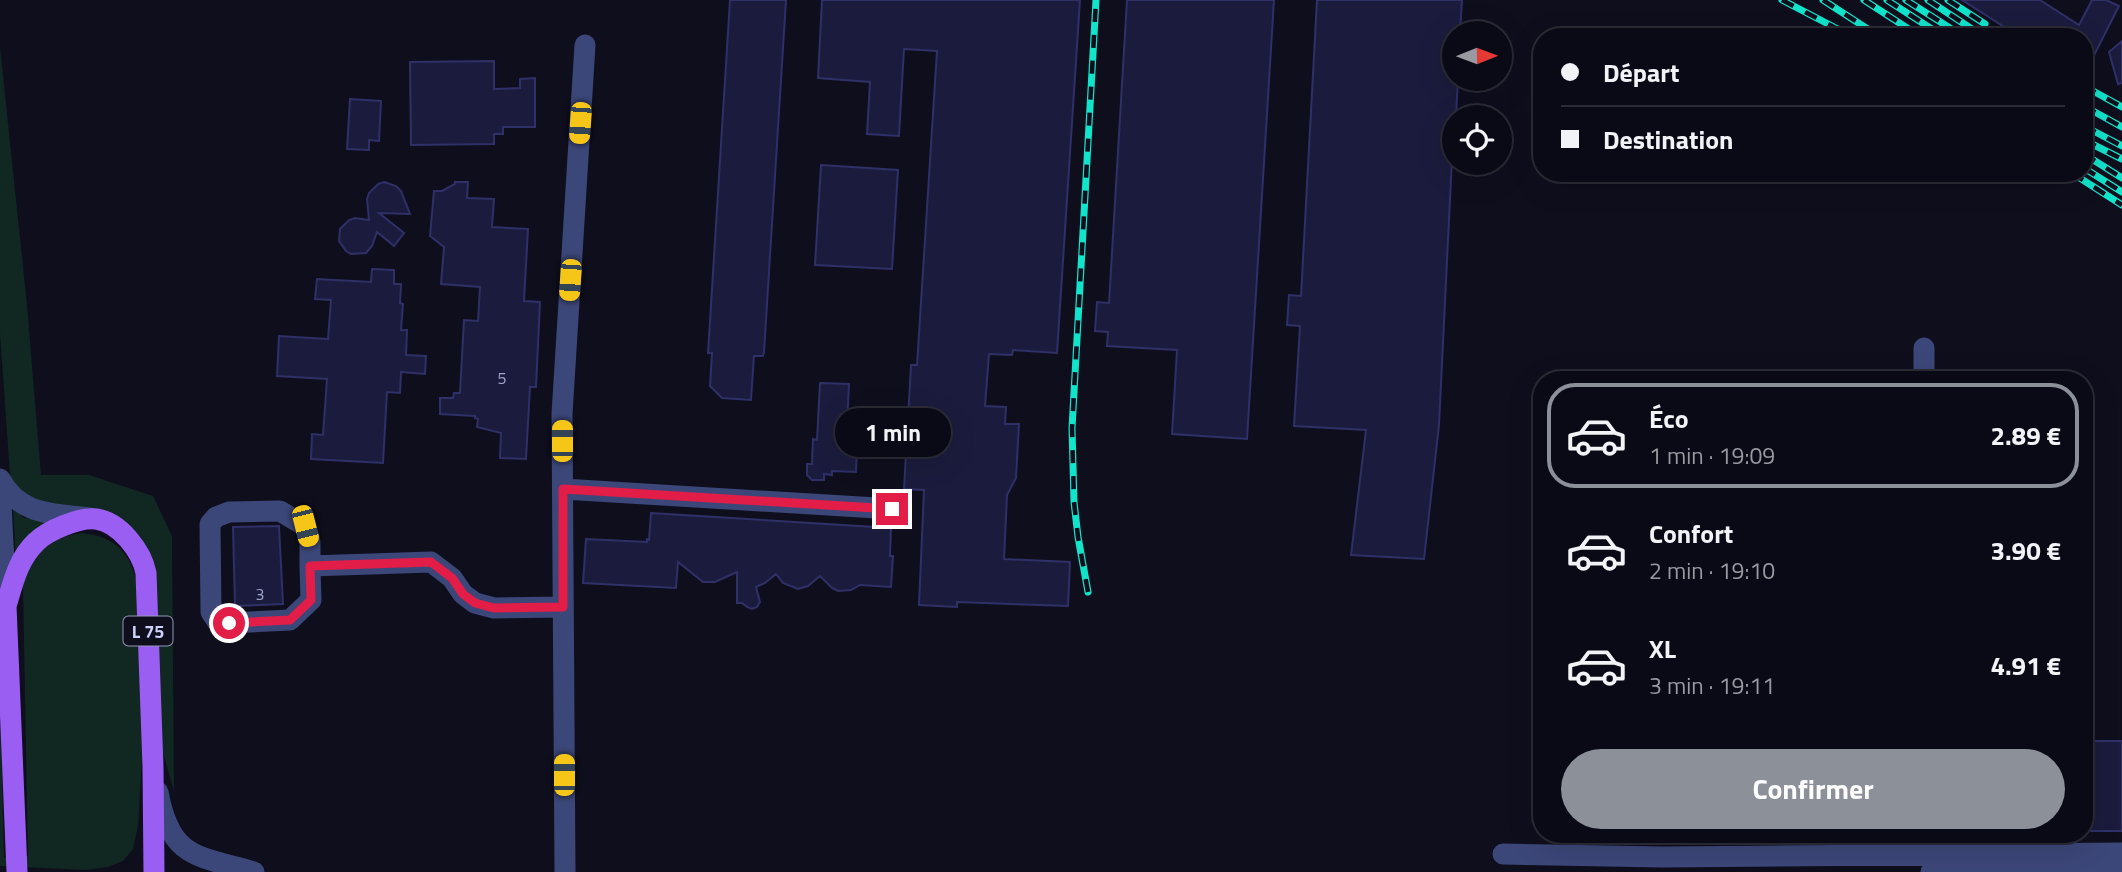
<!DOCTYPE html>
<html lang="fr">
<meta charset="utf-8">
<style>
body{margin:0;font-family:"Titillium Web",sans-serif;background:#181823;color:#f1f3f6;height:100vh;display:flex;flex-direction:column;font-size:26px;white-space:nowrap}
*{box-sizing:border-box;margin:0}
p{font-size:23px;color:#999aa1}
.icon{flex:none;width:38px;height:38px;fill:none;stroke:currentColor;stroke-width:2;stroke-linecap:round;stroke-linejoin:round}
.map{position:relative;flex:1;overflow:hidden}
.side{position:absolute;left:1533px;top:371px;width:560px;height:472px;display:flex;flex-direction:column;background:#0a0a16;border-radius:28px;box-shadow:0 7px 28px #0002,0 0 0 2px #2a2b35}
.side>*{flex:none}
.hud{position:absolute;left:1533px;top:28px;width:560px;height:154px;border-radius:28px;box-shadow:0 7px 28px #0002,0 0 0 2px #2a2b35;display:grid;align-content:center;height:154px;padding:0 28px;background:#0a0a16}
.needle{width:46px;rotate:89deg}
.tools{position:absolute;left:1442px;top:21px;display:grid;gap:14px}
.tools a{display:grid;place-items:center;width:70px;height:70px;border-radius:50%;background:#0a0a16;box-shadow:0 7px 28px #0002,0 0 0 2px #2a2b35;font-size:35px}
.end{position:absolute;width:32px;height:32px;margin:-16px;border:9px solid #e11d48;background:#fff;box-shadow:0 0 0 4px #fff}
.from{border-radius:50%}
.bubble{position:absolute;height:49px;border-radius:24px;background:#0a0a16;box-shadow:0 7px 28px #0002,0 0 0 2px #2a2b35;font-size:23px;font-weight:700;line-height:49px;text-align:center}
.car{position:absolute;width:21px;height:42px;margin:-21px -10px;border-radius:9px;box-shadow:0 0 5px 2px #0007;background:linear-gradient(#f5c518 24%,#345 0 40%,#f5c518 0 76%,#345 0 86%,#f5c518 0)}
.hud b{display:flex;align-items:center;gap:24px;height:66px;font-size:26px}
.hud b+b{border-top:2px solid #2a2b35}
.hud i{width:18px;height:18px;background:#f1f3f6}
ul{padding:12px 0 0;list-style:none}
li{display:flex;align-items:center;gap:21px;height:105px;margin:0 14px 10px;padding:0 14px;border:4px solid transparent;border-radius:28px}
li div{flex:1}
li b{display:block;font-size:26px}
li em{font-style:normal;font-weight:700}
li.active{border-color:#8c9099}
li>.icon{width:63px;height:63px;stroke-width:1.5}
.action{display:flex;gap:14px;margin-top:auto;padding:14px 28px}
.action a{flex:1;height:80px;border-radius:42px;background:#8c9099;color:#fff;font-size:28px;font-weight:700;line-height:80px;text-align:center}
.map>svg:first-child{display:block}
.green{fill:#112721}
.building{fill:#1b1c3d;stroke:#2f3067;stroke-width:2}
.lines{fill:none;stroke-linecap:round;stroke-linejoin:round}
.minor{stroke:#3c4779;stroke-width:21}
.major{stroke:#9b5ef2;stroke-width:21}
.rail-casing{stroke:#12e3cb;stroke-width:7}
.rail{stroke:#0e0e1d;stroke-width:4.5;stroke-dasharray:13;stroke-linecap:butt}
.route{stroke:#e11d48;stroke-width:9}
.labels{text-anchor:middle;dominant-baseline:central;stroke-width:5;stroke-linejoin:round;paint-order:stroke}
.number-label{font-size:16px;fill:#a1a4cc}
.shield{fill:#0e0e1d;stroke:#9497b8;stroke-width:2}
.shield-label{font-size:18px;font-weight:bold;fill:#ced2fb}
</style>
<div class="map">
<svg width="2122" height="872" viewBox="0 0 2122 872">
<rect width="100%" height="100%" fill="#0e0e1d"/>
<path class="green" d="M0,47L27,305L41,475H89L153,496L172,536L174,791L160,743L137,536L44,508L16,490L10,475L0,333Z
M13,509L24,518L58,522L16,561Z
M82,533C119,537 132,556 139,591L142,758L138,826L133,849L123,861L108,867L85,870L0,866V695L4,858L28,856L23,588C24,581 25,571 29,565C41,545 59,536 82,533Z"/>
<path class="building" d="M730,0H786L764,352L763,356H754L751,400L722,398L710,386L712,353H708Z
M822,0H1080L1057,353L1013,350L1012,355L989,354L985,406L1006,407L1005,424H1019L1016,478L1007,495L1004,559L1070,562L1068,606L957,602V607L919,605L924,490L904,489L911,365H917L937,51L904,49L899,136L867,134L870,82L818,78Z
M1127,0H1274L1247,439L1172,434L1177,350L1107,346L1108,332L1095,331L1097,302L1109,303Z
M1317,0H1462L1460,33H1454V79H1458L1456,117H1454L1439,425L1424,559L1351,555L1366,430L1294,426L1300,326L1287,325L1289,295L1301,296Z
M1962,0H2040L2079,25L2092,0H2106L2119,6L2084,75V37H2020Z
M2122,41V83L2118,84L2109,52Z
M494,61V89L520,88V79L535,78V127H503V134H494V144L411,145L410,62Z
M350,99L381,101L379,141L369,140V150L347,149Z
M821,165L898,170L892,269L815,265Z
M384,182L396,186L401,191L410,214L379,213L404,233L394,246L377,232L372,246L366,253L351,254L346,251L339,241L340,229L349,220L355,218L369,220L367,199L369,193L378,184Z
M455,182H468L467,198L494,199L492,227L528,229L524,301L540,302L536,387H530L526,459L500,458L501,433L477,427L478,419L475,418V416L440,414V398H453L454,393H460L464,320L478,321L480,287L441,284L444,247L430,236L434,191H442L455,184Z
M372,269L394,270V284H401L400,303L403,304L401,330H407L406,355L426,356L425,374L401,372L400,393L387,392L383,463L311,459L312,434L323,435L327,379L277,376L279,336L328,339L331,300L315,299L317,279L371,282Z
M820,383L849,384L846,446L857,447L856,472L832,471V475L824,474V480H812L807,475V464H812L813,439L817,440Z
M651,513L891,528L890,556H893L891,587L860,585L851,590L838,591L832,588L820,576L808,586L798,589L783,583L776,574L765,583L756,587L760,602L757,607L752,609L747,607L742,603H737V572L715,582H703L678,562L676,588L583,583L586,539L647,542V539L649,540Z
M279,526L283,604L235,606L233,527Z
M2084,741H2122V831H2084Z"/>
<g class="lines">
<path class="minor" d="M1924,380V348
M0,479C20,516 52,513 90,518
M0,483L6,603
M563,489L893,509
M310,566V542L305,526L280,511L229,512L216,517L210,524L211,612L217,621L229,623L290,620L311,600L310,566L431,562L452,578L463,594L475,603L494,608L563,607
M158,792C170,859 198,856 254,872
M1503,854L1663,857L2122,853
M565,872L562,414L585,45
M1931,872L2122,871"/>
<path class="major" d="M17,872L6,606C13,583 18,559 36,542C48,530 80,517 96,519C120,522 142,552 146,573L153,767L154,872"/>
<g class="rail-casing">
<path id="rail" d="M1782,0L1853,37
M1823,0L1880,37
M1864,0L1921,37
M1887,0L1944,37
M1906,0L1964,37
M1928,0L1984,37
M1948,0L1985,24
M2084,86L2122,107
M2084,106L2122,127
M2084,126L2122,146
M2084,140L2122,159
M2084,154L2122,178
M2084,168L2122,192
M2072,173L2122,205
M1088,592L1078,537L1074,502L1072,428L1096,0"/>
</g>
<use href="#rail" class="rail"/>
</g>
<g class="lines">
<path class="route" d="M229,623L290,620L311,600L310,566L431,562L452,578L463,594L475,603L494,608L563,607V489L892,509"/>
</g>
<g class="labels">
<g class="number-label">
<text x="502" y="378">5</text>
<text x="260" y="594">3</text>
</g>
<rect class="shield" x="123.5" y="616.5" width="49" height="29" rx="5"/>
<g class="shield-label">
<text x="148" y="631">L 75</text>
</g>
</g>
</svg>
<div class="tools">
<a><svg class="needle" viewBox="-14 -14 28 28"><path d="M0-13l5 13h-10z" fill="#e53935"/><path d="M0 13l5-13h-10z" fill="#999aa1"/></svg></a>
<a><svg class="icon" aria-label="locate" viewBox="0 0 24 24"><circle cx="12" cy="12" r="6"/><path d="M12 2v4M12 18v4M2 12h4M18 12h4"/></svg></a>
</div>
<i class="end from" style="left:229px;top:623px"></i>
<i class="end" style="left:892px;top:509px"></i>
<div class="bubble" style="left:835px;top:408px;width:116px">1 min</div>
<i class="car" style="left:580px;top:123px;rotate:184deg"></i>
<i class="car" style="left:570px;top:280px;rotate:184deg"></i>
<i class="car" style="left:562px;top:441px;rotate:0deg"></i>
<i class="car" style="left:305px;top:526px;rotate:166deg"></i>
<i class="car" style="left:564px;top:775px;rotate:0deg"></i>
<div class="hud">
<b><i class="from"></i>Départ</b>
<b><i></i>Destination</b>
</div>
<section class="side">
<ul>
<li class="active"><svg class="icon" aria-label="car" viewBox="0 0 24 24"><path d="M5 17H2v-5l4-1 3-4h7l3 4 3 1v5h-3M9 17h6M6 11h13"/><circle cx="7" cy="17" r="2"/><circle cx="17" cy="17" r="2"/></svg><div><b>Éco</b><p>1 min · 19:09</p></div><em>2.89 €</em></li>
<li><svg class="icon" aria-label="car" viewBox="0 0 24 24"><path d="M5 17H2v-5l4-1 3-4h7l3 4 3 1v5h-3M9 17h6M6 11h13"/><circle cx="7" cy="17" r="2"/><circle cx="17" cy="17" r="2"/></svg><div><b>Confort</b><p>2 min · 19:10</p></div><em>3.90 €</em></li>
<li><svg class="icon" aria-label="car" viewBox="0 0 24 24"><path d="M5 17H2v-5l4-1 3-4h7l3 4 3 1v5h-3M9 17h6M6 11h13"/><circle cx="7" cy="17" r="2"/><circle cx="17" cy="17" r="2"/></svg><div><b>XL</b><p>3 min · 19:11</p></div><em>4.91 €</em></li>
</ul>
<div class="action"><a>Confirmer</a></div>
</section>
</div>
